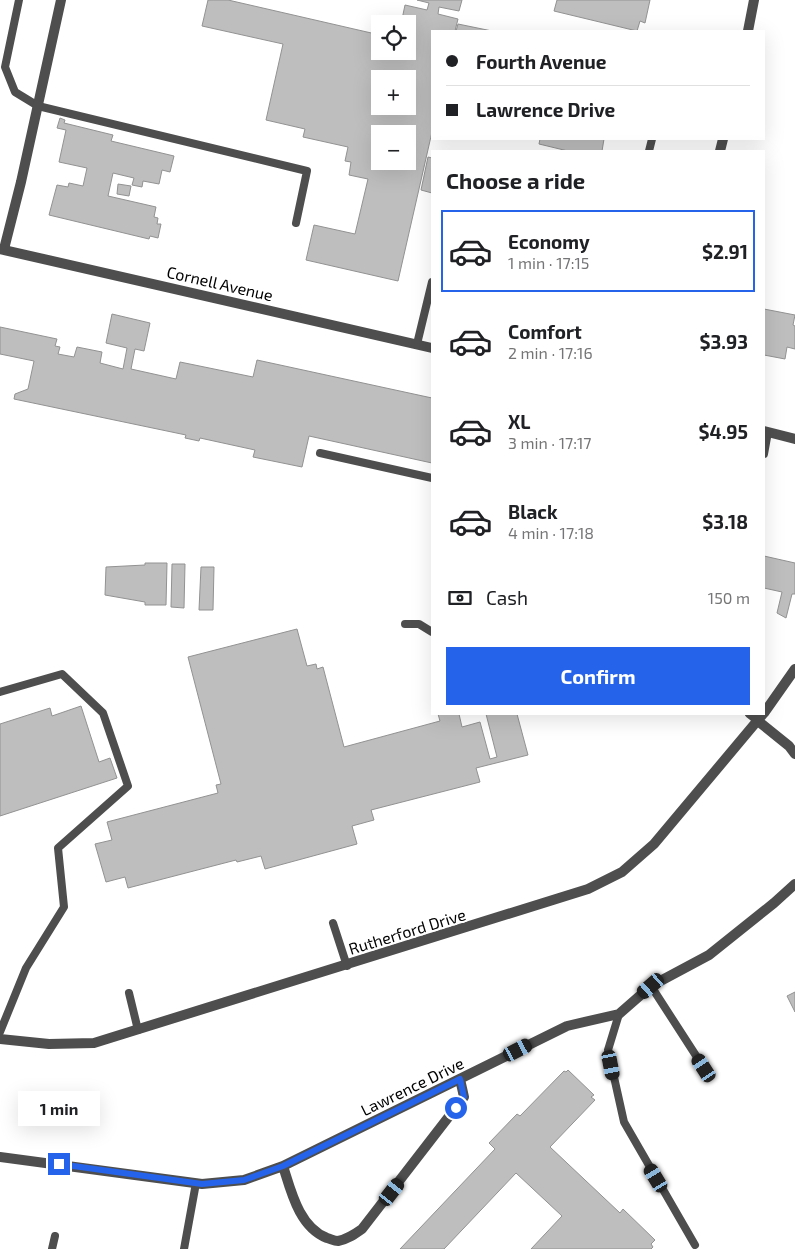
<!DOCTYPE html>
<meta charset="utf-8">
<style>
body{margin:0;font-family:"Exo 2",sans-serif;background:#f6f6f6;color:#202124;height:100vh;display:flex;flex-direction:column;font-size:19px;white-space:nowrap}
*{box-sizing:border-box;margin:0}
p{font-size:16px;color:#757577}
.icon{flex:none;width:28px;height:28px;fill:none;stroke:currentColor;stroke-width:2;stroke-linecap:round;stroke-linejoin:round}
.map{position:relative;flex:1;overflow:hidden}
.drawer{position:absolute;left:431px;top:150px;width:334px;height:565px;display:flex;flex-direction:column;background:#fff;border-radius:0px;box-shadow:0 5px 20px #0002}
.drawer>*{flex:none}
.hud{position:absolute;left:431px;top:30px;width:334px;height:110px;border-radius:0px;box-shadow:0 5px 20px #0002;display:grid;align-content:center;height:110px;padding:0 15px;background:#fff}
.buttons{position:absolute;left:371px;top:15px;display:grid;gap:10px}
.buttons a{display:grid;place-items:center;width:45px;height:45px;border-radius:0px;background:#fff;box-shadow:0 5px 20px #0002;font-size:25px}
.end{position:absolute;width:22px;height:22px;margin:-11px;border:6px solid #2563eb;background:#fff;box-shadow:0 0 0 2px #fff}
.from{border-radius:50%}
.bubble{position:absolute;height:35px;border-radius:0px;background:#fff;box-shadow:0 5px 20px #0002;font-size:16px;font-weight:700;line-height:35px;text-align:center}
.car{position:absolute;width:15px;height:30px;margin:-15px -8px;border-radius:6px;box-shadow:0 0 4px 1px #0007;background:linear-gradient(#222 24%,#8ab4d8 0 40%,#222 0 76%,#8ab4d8 0 86%,#222 0)}
.hud b{display:flex;align-items:center;gap:18px;height:48px;font-size:19px}
.hud b+b{border-top:1px solid #e0e0e0}
.hud i{width:12px;height:12px;background:#202124}
ul{padding:0;list-style:none}
li{display:flex;align-items:center;gap:15px;height:82px;margin:0 10px 8px;padding:0 5px;border:2px solid transparent;border-radius:0px}
li div{flex:1}
li b{display:block;font-size:19px}
li em{font-style:normal;font-weight:700}
li.on{border-color:#2563eb}
li>.icon{width:45px;height:45px;stroke-width:1.5}
h2{padding:0 15px;font-size:22px;line-height:60px}
.pay{display:flex;align-items:center;gap:12px;height:55px;padding:0 15px;font-size:19px}
.pay p{margin-inline-start:auto}
.primary-button{display:flex;gap:10px;margin-top:auto;padding:10px 15px}
.primary-button a{flex:1;height:58px;border-radius:0px;background:#2563eb;color:#fff;font-size:20px;font-weight:700;line-height:58px;text-align:center}
.map>svg:first-child{display:block}
.building{fill:#bebebe;stroke:#929292;fill-rule:evenodd}
.lines{fill:none;stroke-linecap:round;stroke-linejoin:round}
.lane{stroke:#4e4e4e;stroke-width:8}
.street{stroke:#4e4e4e;stroke-width:10}
.route{stroke:#2563eb;stroke-width:6}
.labels{text-anchor:middle;dominant-baseline:central;stroke-width:4;stroke-linejoin:round;paint-order:stroke}
.street-label{font-size:16px;fill:#000;stroke:#fff}
</style>
<div class="map">
<svg width="795" height="1249" viewBox="0 0 795 1249">
<rect width="100%" height="100%" fill="#fff"/>
<path class="building" d="M208,0H228L380,35V51H408V24H401L405,5L427,10L429,3L417,0H462L459,11L439,7L438,14L458,19L455,31H432V132L398,281L306,260L314,225L355,234L368,179L349,175L351,162L345,161L348,147L303,137L305,129L266,120L283,44L202,26ZM380,79H408V106H380ZM380,134H408V161H380Z
M557,0H650L645,23L640,21L637,31L554,11Z
M458,24L492,31H456Z
M60,118L65,120L64,123L113,135L111,141L174,156L170,172L162,170L159,184L143,181L142,187L132,185L134,178L113,173L108,196L156,207L154,217L158,218L157,224H161L158,238L150,236L149,239L49,215L57,185L68,187L69,183L83,186L87,168L59,162L66,130L57,128Z
M540,139H604L602,151H568L539,144Z
M428,157L432,158V193L421,190Z
M118,184L131,186L129,196L117,194Z
M764,309L795,315L793,325L795,326V349L787,347L785,359L764,355Z
M112,314L150,323L144,351L135,349L131,369L176,379L180,362L253,377L257,360L432,398V463L309,436L302,467L253,457L255,450L200,438L199,441L185,438L186,435L14,399L15,394L28,389L34,361L0,354V327L57,339L55,346L60,347L58,354L74,357L77,347L102,352L100,363L123,369L127,348L106,343Z
M764,556L795,563V594H792L786,618L777,613L782,592L764,588Z
M145,563H167L166,605H145V602L105,595L106,567L145,565Z
M172,564H185L184,608L171,607Z
M201,567H214L213,610H199Z
M297,629L307,666L316,664L317,669L323,667L344,747L440,721L438,714H459L462,727L480,722L490,759L497,757L486,714H517L528,755L476,768L480,782L371,810L374,820L352,826L357,844L265,869L261,856L237,862L236,860L128,888L125,877L106,882L95,844L112,840L107,822L218,793L216,785L221,784L188,657Z
M81,706L99,762L110,758L117,778L0,816V724L50,708L52,716Z
M795,992V1012L787,996Z
M568,1070L594,1095L591,1097L595,1100L550,1147L620,1213L623,1209L655,1240L651,1244L653,1247L651,1249H531L562,1216L516,1173L444,1249H400L495,1149L489,1143L517,1114L520,1116L564,1071L566,1072Z"/>
<g class="lines">
<path class="lane" d="M19,0L5,67L15,92L38,106L307,171L296,223
M649,151L652,139
M417,344L432,282
M320,453L432,478
M764,454L768,432
M405,624H419L432,632
M0,692L62,674L103,713L128,786L58,848L64,907L26,968L0,1032
M749,714L758,721
M333,923L347,966
M651,986L704,1068
M129,993L138,1030
M619,1014L608,1050L624,1122L695,1245
M52,1249L55,1236
M184,1249L196,1183"/>
<path class="street" d="M748,31L754,0
M720,151L723,139
M0,249L432,348
M4,249L21,182L61,0
M764,431L795,439
M764,713L795,669
M758,721L789,746L795,754
M0,1039L49,1044L94,1043L588,889L622,872L654,844L763,714
M0,1157L202,1184L244,1180L283,1166L567,1026L619,1014L651,986L709,955L774,903L795,884
M283,1166C291,1191 299,1227 327,1238C331,1239 334,1241 338,1241C348,1239 355,1234 362,1229L464,1097L460,1079"/>
</g>
<g class="lines">
<path class="route" d="M59,1164L202,1184L244,1180L283,1166L460,1079L464,1097L456,1108"/>
</g>
<g class="labels">
<g class="street-label">
<text transform="translate(220 283) rotate(13)">Cornell Avenue</text>
<text transform="translate(407 931) rotate(-17)">Rutherford Drive</text>
<text transform="translate(412 1086) rotate(-26)">Lawrence Drive</text>
</g>
</g>
</svg>
<div class="buttons">
<a><svg class="icon" aria-label="locate" viewBox="0 0 24 24"><circle cx="12" cy="12" r="6"/><path d="M12 2v4M12 18v4M2 12h4M18 12h4"/></svg></a>
<a>+</a>
<a>−</a>
</div>
<i class="end from" style="left:456px;top:1108px"></i>
<i class="end" style="left:59px;top:1164px"></i>
<div class="bubble" style="left:18px;top:1091px;width:82px">1 min</div>
<i class="car" style="left:651px;top:986px;rotate:229deg"></i>
<i class="car" style="left:518px;top:1050px;rotate:63deg"></i>
<i class="car" style="left:611px;top:1065px;rotate:169deg"></i>
<i class="car" style="left:704px;top:1068px;rotate:327deg"></i>
<i class="car" style="left:656px;top:1178px;rotate:329deg"></i>
<i class="car" style="left:392px;top:1192px;rotate:38deg"></i>
<div class="hud">
<b><i class="from"></i>Fourth Avenue</b>
<b><i></i>Lawrence Drive</b>
</div>
<section class="drawer">
<h2>Choose a ride</h2>
<ul>
<li class="on"><svg class="icon" aria-label="car" viewBox="0 0 24 24"><path d="M5 17H2v-5l4-1 3-4h7l3 4 3 1v5h-3M9 17h6M6 11h13"/><circle cx="7" cy="17" r="2"/><circle cx="17" cy="17" r="2"/></svg><div><b>Economy</b><p>1 min · 17:15</p></div><em>$2.91</em></li>
<li><svg class="icon" aria-label="car" viewBox="0 0 24 24"><path d="M5 17H2v-5l4-1 3-4h7l3 4 3 1v5h-3M9 17h6M6 11h13"/><circle cx="7" cy="17" r="2"/><circle cx="17" cy="17" r="2"/></svg><div><b>Comfort</b><p>2 min · 17:16</p></div><em>$3.93</em></li>
<li><svg class="icon" aria-label="car" viewBox="0 0 24 24"><path d="M5 17H2v-5l4-1 3-4h7l3 4 3 1v5h-3M9 17h6M6 11h13"/><circle cx="7" cy="17" r="2"/><circle cx="17" cy="17" r="2"/></svg><div><b>XL</b><p>3 min · 17:17</p></div><em>$4.95</em></li>
<li><svg class="icon" aria-label="car" viewBox="0 0 24 24"><path d="M5 17H2v-5l4-1 3-4h7l3 4 3 1v5h-3M9 17h6M6 11h13"/><circle cx="7" cy="17" r="2"/><circle cx="17" cy="17" r="2"/></svg><div><b>Black</b><p>4 min · 17:18</p></div><em>$3.18</em></li>
</ul>
<div class="pay"><svg class="icon" aria-label="cash" viewBox="0 0 24 24"><path d="M3 7h18v10H3z"/><circle cx="12" cy="12" r="2"/></svg>Cash<p>150 m</p></div>
<div class="primary-button"><a>Confirm</a></div>
</section>
</div>
